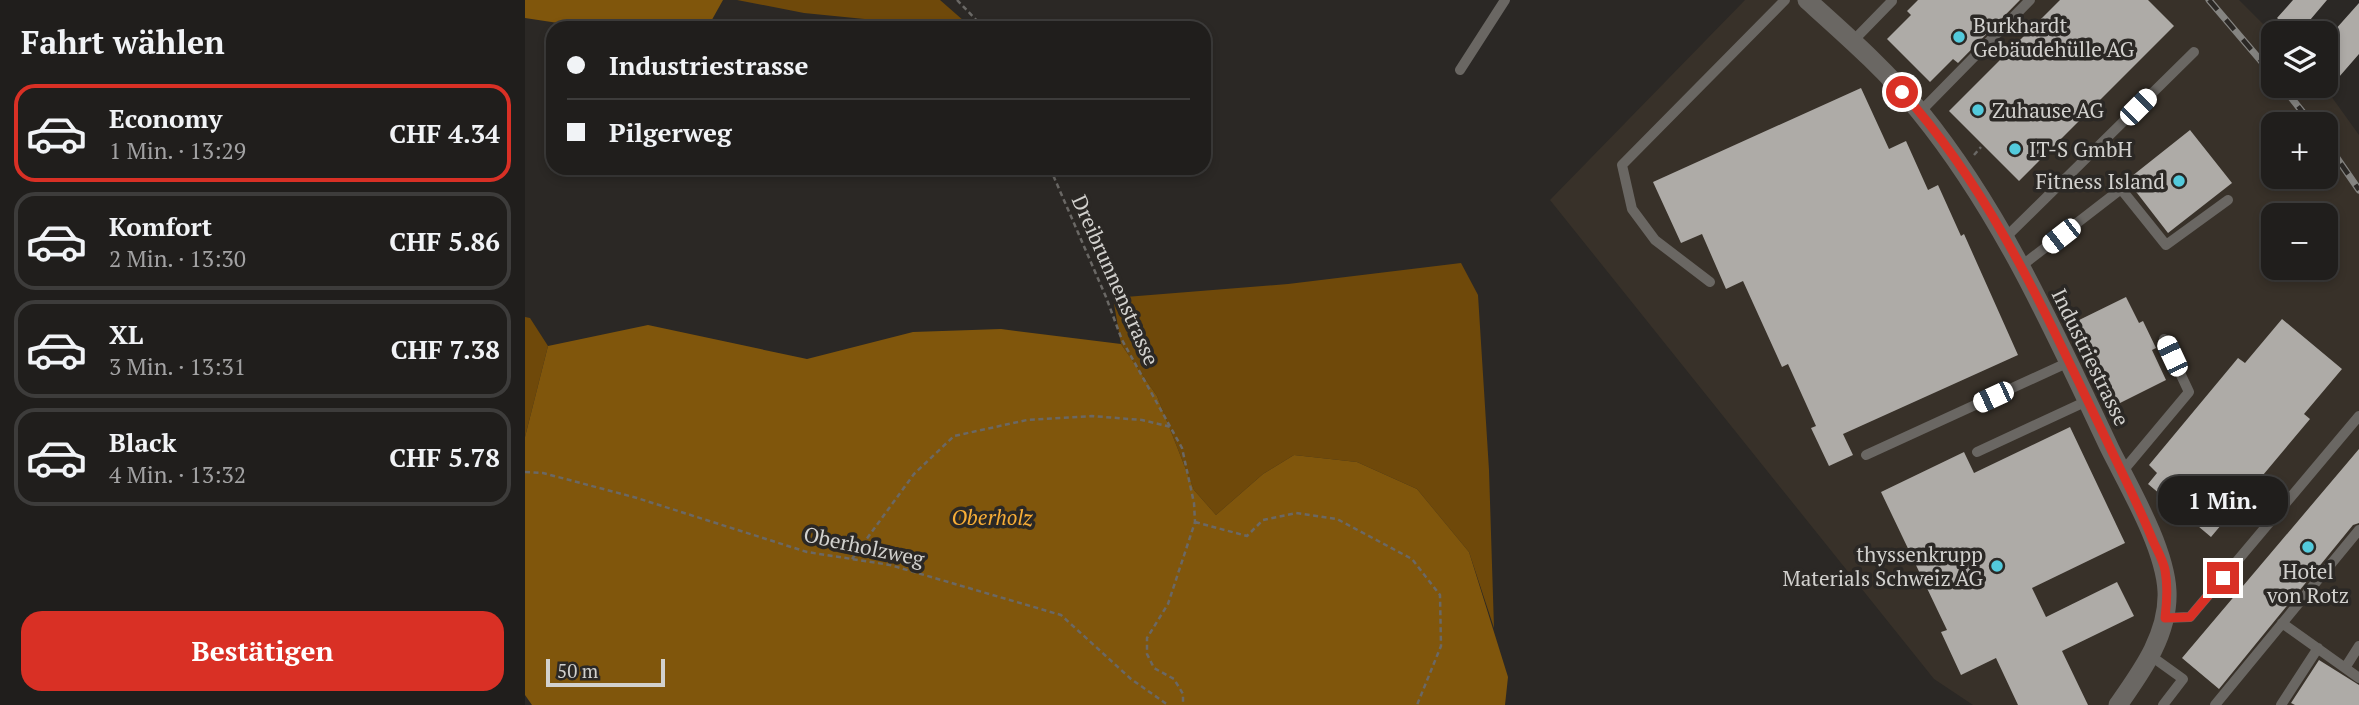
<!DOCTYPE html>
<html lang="de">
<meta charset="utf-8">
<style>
body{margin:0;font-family:"PT Serif",serif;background:#2d2b29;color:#f1f3f6;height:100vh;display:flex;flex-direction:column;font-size:26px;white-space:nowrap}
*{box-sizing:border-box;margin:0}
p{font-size:23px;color:#a2a2a3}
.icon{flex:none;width:38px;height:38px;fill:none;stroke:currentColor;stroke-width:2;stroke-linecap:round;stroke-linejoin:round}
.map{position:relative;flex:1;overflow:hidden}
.sheet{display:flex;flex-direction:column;background:#201e1c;width:525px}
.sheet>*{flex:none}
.top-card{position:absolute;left:21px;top:21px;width:665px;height:154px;border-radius:21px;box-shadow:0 4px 10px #0003,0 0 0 2px #3d3c3b;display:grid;align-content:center;height:154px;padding:0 21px;background:#201e1c}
.tools{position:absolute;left:1736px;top:21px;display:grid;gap:14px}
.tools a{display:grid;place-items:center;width:77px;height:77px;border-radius:14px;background:#201e1c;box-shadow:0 4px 10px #0003,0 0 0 2px #3d3c3b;font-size:35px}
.scale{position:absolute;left:21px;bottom:18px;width:119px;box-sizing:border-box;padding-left:7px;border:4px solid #d2d1ce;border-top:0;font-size:19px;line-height:24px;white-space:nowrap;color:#d2d1ce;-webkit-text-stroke:5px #2b2825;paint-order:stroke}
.end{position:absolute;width:32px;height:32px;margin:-16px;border:9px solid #d93025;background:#fff;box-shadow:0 0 0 4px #fff}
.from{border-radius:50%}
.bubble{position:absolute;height:49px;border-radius:21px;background:#201e1c;box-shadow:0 4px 10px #0003,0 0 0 2px #3d3c3b;font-size:23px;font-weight:700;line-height:49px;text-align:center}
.car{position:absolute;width:21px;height:42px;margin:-21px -10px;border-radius:9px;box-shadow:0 0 5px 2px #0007;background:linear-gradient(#fff 24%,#345 0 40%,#fff 0 76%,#345 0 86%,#fff 0)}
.top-card b{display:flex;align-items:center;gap:24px;height:66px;font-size:26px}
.top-card b+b{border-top:2px solid #3d3c3b}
.top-card i{width:18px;height:18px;background:#f1f3f6}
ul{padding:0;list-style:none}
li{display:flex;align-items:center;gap:21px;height:98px;margin:0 14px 10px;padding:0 7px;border:4px solid #3d3c3b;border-radius:21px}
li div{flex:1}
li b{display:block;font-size:26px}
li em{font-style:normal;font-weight:700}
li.current{border-color:#d93025}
li>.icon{width:63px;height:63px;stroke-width:1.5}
h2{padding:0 21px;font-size:32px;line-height:84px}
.cta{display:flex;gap:14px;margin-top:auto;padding:14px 21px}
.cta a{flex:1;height:80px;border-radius:21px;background:#d93025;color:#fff;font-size:28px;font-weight:700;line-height:80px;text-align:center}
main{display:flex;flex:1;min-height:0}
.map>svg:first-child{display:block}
.built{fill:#383129;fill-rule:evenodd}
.green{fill:#6f490a}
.forest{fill:#80560c}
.building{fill:#aeaba7}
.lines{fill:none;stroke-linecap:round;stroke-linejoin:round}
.path{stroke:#6a6865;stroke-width:2.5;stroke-dasharray:5 3.5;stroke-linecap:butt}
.lane{stroke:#6a6763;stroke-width:10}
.street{stroke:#6a6763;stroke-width:19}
.rail-casing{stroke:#858481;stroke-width:7}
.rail{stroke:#2b2825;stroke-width:4.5;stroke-dasharray:13;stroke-linecap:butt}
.route{stroke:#d93025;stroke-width:9}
.poi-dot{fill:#53cadc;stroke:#2b2825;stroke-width:2.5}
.labels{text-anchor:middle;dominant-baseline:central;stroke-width:7;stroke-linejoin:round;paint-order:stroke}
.poi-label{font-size:21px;fill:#d2d1ce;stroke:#2b2825;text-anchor:start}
.street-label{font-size:21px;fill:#d2d1ce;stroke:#2b2825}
.park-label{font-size:21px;font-style:italic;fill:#f8ad36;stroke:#2b2825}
</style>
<main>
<section class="sheet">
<h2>Fahrt wählen</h2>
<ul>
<li class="current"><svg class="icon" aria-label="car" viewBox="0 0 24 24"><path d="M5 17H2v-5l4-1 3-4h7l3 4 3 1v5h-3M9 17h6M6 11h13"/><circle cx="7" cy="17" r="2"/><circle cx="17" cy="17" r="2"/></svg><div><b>Economy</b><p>1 Min. · 13:29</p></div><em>CHF 4.34</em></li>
<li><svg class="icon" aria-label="car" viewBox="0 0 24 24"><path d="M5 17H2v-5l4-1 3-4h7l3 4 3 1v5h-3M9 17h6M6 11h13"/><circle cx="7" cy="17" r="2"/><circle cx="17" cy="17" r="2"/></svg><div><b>Komfort</b><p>2 Min. · 13:30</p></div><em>CHF 5.86</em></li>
<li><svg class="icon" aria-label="car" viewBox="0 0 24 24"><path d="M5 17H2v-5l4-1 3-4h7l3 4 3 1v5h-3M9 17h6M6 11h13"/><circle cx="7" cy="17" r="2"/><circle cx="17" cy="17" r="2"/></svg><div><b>XL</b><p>3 Min. · 13:31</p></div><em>CHF 7.38</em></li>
<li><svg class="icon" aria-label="car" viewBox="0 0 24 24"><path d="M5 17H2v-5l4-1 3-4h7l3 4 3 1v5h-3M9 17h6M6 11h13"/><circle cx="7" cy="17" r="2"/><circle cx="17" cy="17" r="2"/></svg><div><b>Black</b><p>4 Min. · 13:32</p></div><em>CHF 5.78</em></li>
</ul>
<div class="cta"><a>Bestätigen</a></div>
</section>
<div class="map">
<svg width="1834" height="705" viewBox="0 0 1834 705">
<rect width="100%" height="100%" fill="#2b2825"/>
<path class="built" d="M1220,0H1714L1748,34V86H1798L1801,89L1834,135V705H1448L1409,679L1025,200ZM1748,124H1801V177H1748ZM1748,215H1801V268H1748Z"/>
<path class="green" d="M212,0H415L439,21L430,28L279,13Z
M936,263L953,295L964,470L969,628L944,552L892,489L832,462L769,455L738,474L691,515L669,490L632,396L596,344L588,298L763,284Z
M0,317L5,318L23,346L0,437Z"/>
<path class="forest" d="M0,0H198L184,25L66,28L0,18Z
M123,325L282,359L388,332L476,329L596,344L632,396L669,490L691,515L738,474L769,455L832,462L892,489L944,552L983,677L980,705H7L0,695V437L23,346Z"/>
<path class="building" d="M1393,0H1495L1433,63L1428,59L1405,82L1362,39L1386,15L1382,11Z
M1535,0H1623L1649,26L1494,181L1424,111Z
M1768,0H1802L1774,33H1769L1752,18Z
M1834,3V54L1814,77L1801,66V40Z
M1336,88L1364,149L1381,141L1403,190L1413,185L1436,236L1439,234L1493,355L1318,434L1328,455L1304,466L1286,428L1291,426L1263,364L1257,367L1218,281L1201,289L1177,234L1156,243L1128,182Z
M1665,130L1707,183L1643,233L1602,180Z
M1601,297L1614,323L1618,321L1631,348L1627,350L1641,380L1581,410L1566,380L1574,376L1548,323Z
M1757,319L1817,369L1779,414L1785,419L1686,537L1623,484L1632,473L1624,465L1713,358L1720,363Z
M1545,427L1600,543L1507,588L1521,617L1592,582L1609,616L1537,651L1563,705H1493L1471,658L1436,675L1416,632L1422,630L1356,492L1439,452L1449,473Z
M1834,449V523L1828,525L1694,689L1657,658Z
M1794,660L1834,685V705H1770L1766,703Z"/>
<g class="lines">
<path class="path" d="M432,0L459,28
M1449,155L1456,147
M525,168L581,297L597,340L657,448L669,503L670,522L643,604L622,638V654L629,668L649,679L658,694V705
M0,472L18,473L112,498L282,552L365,565L536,615L606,679L643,705
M670,522L722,536L738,520L771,513L812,519L887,559L915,595L916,646L892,705
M327,559L389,474L429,436L502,420L567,416L617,420L646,427"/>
<path class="lane" d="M1328,41L1367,1L1366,0
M935,70L980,0
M1395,112L1505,0
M1480,238L1669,52
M1495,267L1596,189L1641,245L1703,200
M1185,282L1130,240L1107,209L1097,165L1260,0
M1452,452L1562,401
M1341,455L1544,362
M1597,472L1664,392L1639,339
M1640,618L1665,617L1834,416
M1757,623L1834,678
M1626,656L1658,679L1638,705
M1820,668L1834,646
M1690,705L1834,530
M1756,705L1793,648"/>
<path class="street" d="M1282,0C1322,36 1362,71 1395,112C1477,213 1530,333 1585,449C1604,487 1640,548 1642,591C1644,634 1617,671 1593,705"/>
<g class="rail-casing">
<path id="rail" d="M1684,0L1748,75
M1757,86L1787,124
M1801,142L1834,190"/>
</g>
<use href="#rail" class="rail"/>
</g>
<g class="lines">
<path class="route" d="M1377,92C1468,192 1523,319 1581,439C1597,473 1614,506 1628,541C1632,550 1638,560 1640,570C1643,586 1642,602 1640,618L1665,617L1698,578"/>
</g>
<g class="poi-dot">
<circle cx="1434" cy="37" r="7"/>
<circle cx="1453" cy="110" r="7"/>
<circle cx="1490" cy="149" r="7"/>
<circle cx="1654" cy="181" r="7"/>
<circle cx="1783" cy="547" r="7"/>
<circle cx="1472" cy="566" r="7"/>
</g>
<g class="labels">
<g class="poi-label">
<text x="1448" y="25">Burkhardt<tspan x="1448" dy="24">Gebäudehülle AG</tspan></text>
<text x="1467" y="110">Zuhause AG</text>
<text x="1504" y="149">IT-S GmbH</text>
<text x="1640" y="181" text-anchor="end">Fitness Island</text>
<text x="1458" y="554" text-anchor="end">thyssenkrupp<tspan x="1458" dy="24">Materials Schweiz AG</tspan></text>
<text x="1783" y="571" text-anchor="middle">Hotel<tspan x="1783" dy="24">von Rotz</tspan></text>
</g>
<g class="street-label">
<text transform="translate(591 280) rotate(66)">Dreibrunnenstrasse</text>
<text transform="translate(1566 357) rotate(64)">Industriestrasse</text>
<text transform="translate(339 546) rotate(12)">Oberholzweg</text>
</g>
<g class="park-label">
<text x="467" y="517">Oberholz</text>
</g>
</g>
</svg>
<div class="tools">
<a><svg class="icon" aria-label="layers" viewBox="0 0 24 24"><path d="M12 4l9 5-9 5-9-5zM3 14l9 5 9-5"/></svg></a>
<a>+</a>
<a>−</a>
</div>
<div class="scale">50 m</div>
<i class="end from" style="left:1377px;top:92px"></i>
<i class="end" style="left:1698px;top:578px"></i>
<div class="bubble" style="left:1633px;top:476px;width:130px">1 Min.</div>
<i class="car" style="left:1613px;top:107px;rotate:45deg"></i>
<i class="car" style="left:1536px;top:236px;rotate:232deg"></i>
<i class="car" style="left:1647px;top:356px;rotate:335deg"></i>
<i class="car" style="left:1468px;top:397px;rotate:245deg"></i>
<div class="top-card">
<b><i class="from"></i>Industriestrasse</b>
<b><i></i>Pilgerweg</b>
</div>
</div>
</main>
